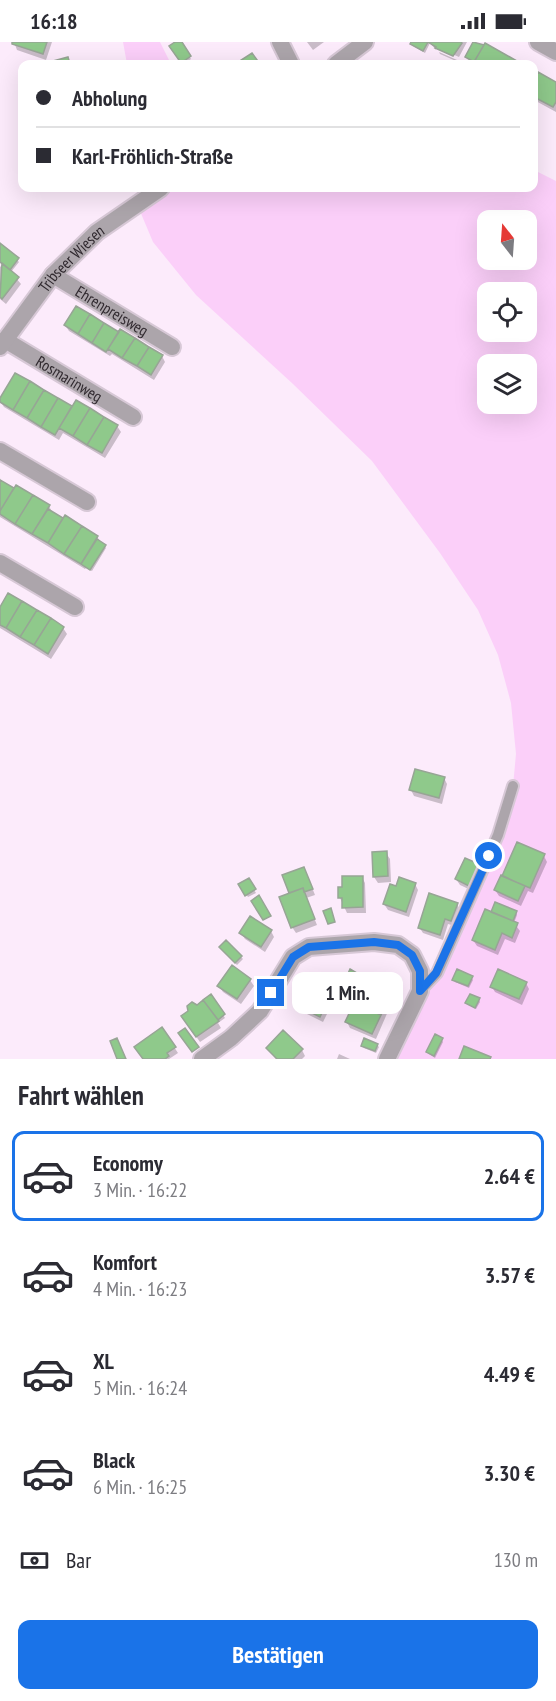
<!DOCTYPE html>
<html lang="de">
<meta charset="utf-8">
<style>
body{margin:0;font-family:"PT Sans Narrow",sans-serif;background:#f7f7f7;color:#2b2b33;height:100vh;display:flex;flex-direction:column;font-size:22px;white-space:nowrap}
*{box-sizing:border-box;margin:0}
p{font-size:20px;color:#7c7c81}
.icon{flex:none;width:33px;height:33px;fill:none;stroke:currentColor;stroke-width:2;stroke-linecap:round;stroke-linejoin:round}
.map{position:relative;height:1017px;overflow:hidden}
.details{display:flex;flex-direction:column;background:#fff;flex:1}
.details>*{flex:none}
.hud{position:absolute;left:18px;top:18px;width:520px;height:132px;border-radius:12px;box-shadow:0 6px 24px #0002;display:grid;align-content:center;height:132px;padding:0 18px;background:#fff}
.needle{width:39px;rotate:343deg}
.fabs{position:absolute;left:477px;top:168px;display:grid;gap:12px}
.fabs a{display:grid;place-items:center;width:60px;height:60px;border-radius:12px;background:#fff;box-shadow:0 6px 24px #0002;font-size:30px}
.end{position:absolute;width:27px;height:27px;margin:-14px;border:8px solid #1a73e8;background:#fff;box-shadow:0 0 0 3px #fff}
.from{border-radius:50%}
.bubble{position:absolute;height:42px;border-radius:12px;background:#fff;box-shadow:0 6px 24px #0002;font-size:20px;font-weight:700;line-height:42px;text-align:center}
.hud b{display:flex;align-items:center;gap:21px;height:57px;font-size:22px}
.hud b+b{border-top:2px solid #e1e1e2}
.hud i{width:15px;height:15px;background:#2b2b33}
ul{padding:0;list-style:none}
li{display:flex;align-items:center;gap:18px;height:90px;margin:0 12px 9px;padding:0 6px;border:3px solid transparent;border-radius:12px}
li div{flex:1}
li b{display:block;font-size:22px}
li em{font-style:normal;font-weight:700}
li.active{border-color:#1a73e8}
li>.icon{width:54px;height:54px;stroke-width:1.5}
h2{padding:0 18px;font-size:27px;line-height:72px}
.pay{display:flex;align-items:center;gap:15px;height:66px;padding:0 18px;font-size:22px}
.pay p{margin-inline-start:auto}
.action{display:flex;gap:12px;margin-top:auto;padding:12px 18px}
.action a{flex:1;height:69px;border-radius:12px;background:#1a73e8;color:#fff;font-size:24px;font-weight:700;line-height:69px;text-align:center}
.status{display:flex;justify-content:space-between;align-items:center;height:42px;padding:0 30px;background:#fff;direction:ltr}
.status svg{height:16px;fill:currentColor}
.map>svg:first-child{display:block}
.green{fill:#fbcff9;fill-rule:evenodd}
.shadow{fill:#0003}
.building{fill:#8fc98b;stroke:#97a595;stroke-width:1.5}
.lines{fill:none;stroke-linecap:round;stroke-linejoin:round}
.service-casing{stroke:#d7c8d6;stroke-width:14}
.minor-casing{stroke:#d7c8d6;stroke-width:20}
.service{stroke:#aca5ab;stroke-width:10}
.minor{stroke:#aca5ab;stroke-width:16}
.route{stroke:#1a73e8;stroke-width:8}
.labels{text-anchor:middle;dominant-baseline:central;stroke-width:5;stroke-linejoin:round;paint-order:stroke}
.street-label{font-size:16px;fill:#30292f;stroke:#fff}
</style>
<div class="status"><b>16:18</b><svg viewBox="0 0 49 12"><path d="M0 12V9h3v3zM5 12V6h3v6zM10 12V3h3v9zM15 12V0h3v12zM26 1h20v11H26zM47 4h2v5h-2z"/></svg></div>
<div class="map">
<svg width="556" height="1017" viewBox="0 0 556 1017">
<rect width="100%" height="100%" fill="#fcebfb"/>
<path class="green" d="M123,0H160L171,22H127Z
M534,128L556,139V1017H387L437,931L513,744L516,712L511,661L498,613L478,568L440,511L372,419L293,342L196,253L153,200L137,162L161,146H534ZM488,178H526V218H488ZM488,250H526V290H488ZM488,322H526V362H488Z"/>
<path class="shadow" d="M14,0H52L46,18L17,8Z
M178,0H180L191,17L183,22L171,4Z
M307,0H324L313,8Z
M412,0H467L459,15L436,5V8L430,1L425,11L413,4Z
M475,0L516,20L518,22H475L466,15Z
M439,10L457,18L456,19L440,12Z
M534,40L556,42V70L534,58Z
M1,203L19,220L11,230L21,242L6,262L0,257V225L3,222L0,220Z
M65,283L162,314L165,320L154,338L112,312L110,314L69,289Z
M16,333L72,367L117,384L121,390L105,416L63,391L59,398L4,365L0,359Z
M0,436L1,440L14,448L49,464L53,472L97,495L106,506L92,529L86,526L85,527L0,475Z
M0,567L63,586L67,592L51,617L0,586Z
M444,736L447,742L442,762L414,754L411,748Z
M386,811L390,817L391,840L378,841L374,835Z
M544,814L547,820L533,851L528,849L521,864L499,854L495,848Z
M465,818L475,850L460,843L456,837Z
M307,833L315,853L306,856L317,883L296,891L292,885L291,852L284,834Z
M362,835L365,841L366,871H347L340,856V847Z
M248,838L256,851L248,855L240,843Z
M415,842L418,848L409,875L388,868L384,862L397,846Z
M457,862L460,868L455,884L448,882L443,898L423,891L419,885Z
M516,870L517,873L514,881L520,889L515,901L505,897L498,913L477,904L473,898L492,872Z
M271,889L274,895L265,910L245,897L241,891Z
M222,908L241,915L243,917L237,923Z
M232,925L250,938L254,944L241,962L223,950L219,944Z
M356,932L358,934L351,950L345,947L344,944Z
M471,935L473,938L469,946L455,940L454,938Z
M526,941L529,947L522,963L495,950L492,945Z
M332,948L336,954L323,980L303,970L299,964Z
M211,954L225,976L218,981L221,986L200,1000L186,980L197,964Z
M388,954L392,960L376,997L350,986L347,980Z
M479,957L480,960L476,967L467,961Z
M442,998L443,1000L435,1016L429,1012L427,1010Z
M377,1003L379,1005L376,1011L364,1006L362,1004Z
M174,1005L178,1011L169,1017H143Z
M268,1007L302,1008L305,1014L302,1017H276Z
M339,1012L350,1017H337Z"/>
<path class="building" d="M12,0H47L43,12L12,2Z
M175,0H182L191,14L181,21L169,4Z
M411,0H428L423,9L410,2Z
M428,0H461L462,1L453,14L435,6L436,5Z
M473,0L484,3L474,20L465,15Z
M485,1L517,19L515,22H473Z
M252,11L260,22H235Z
M68,15L70,22H42Z
M538,30L556,40V60L553,65L534,55V37Z
M0,201L19,216L10,228L0,220Z
M2,221L19,235L2,257L0,255Z
M76,264L90,272L78,292L64,283Z
M90,272L104,281L92,301L78,292Z
M104,281L119,290L106,310L92,301Z
M120,287L135,296L122,316L108,307Z
M135,296L149,305L137,324L122,316Z
M149,305L163,313L151,333L137,324Z
M15,331L30,339L13,368L0,360V356Z
M30,339L44,348L27,376L13,368Z
M44,348L58,356L41,385L27,376Z
M58,356L72,364L55,393L41,385Z
M76,358L90,366L73,394L59,386Z
M90,366L104,375L87,403L73,394Z
M104,375L118,383L102,411L87,403Z
M0,438L14,446L0,469Z
M16,443L33,453L15,482L0,472V469Z
M33,453L50,463L32,492L15,482Z
M48,467L63,476L48,501L32,492Z
M65,473L82,484L64,512L48,501Z
M82,484L98,494L81,522L64,512Z
M97,497L106,503L90,528L81,522Z
M8,551L22,559L6,586L0,583V565Z
M22,559L37,568L20,595L6,586Z
M37,568L51,576L34,603L20,595Z
M51,576L64,585L48,612L34,603Z
M415,727L445,735L439,756L409,748Z
M517,800L545,812L530,846L502,834Z
M387,809L388,834L373,835L372,810Z
M465,816L481,823L471,845L455,837Z
M304,825L313,847L304,850L303,846L289,851L282,833Z
M501,833L525,844L518,859L494,848Z
M342,834H363V865L342,866V856H338V845H342Z
M399,835L416,841L406,870L383,862L390,842L396,844Z
M249,836L256,847L245,854L238,842Z
M303,846L315,877L291,886L279,855Z
M429,851L458,861L451,879L445,877L440,893L418,886Z
M259,853L271,874L263,878L251,859Z
M495,860L517,869L513,879L491,870Z
M331,866L335,880L328,882L323,869Z
M485,867L518,881L512,896L502,891L495,908L472,898Z
M250,874L272,888L261,905L239,891Z
M226,898L242,914L235,921L219,905Z
M232,923L251,937L237,957L217,944Z
M350,927L357,931L350,948L342,945Z
M457,927L473,934L468,944L452,938Z
M498,927L527,940L519,957L490,945Z
M311,936L333,947L320,975L298,964Z
M362,941L390,953L381,973L354,961Z
M211,952L225,972L218,978L203,958Z
M470,952L480,956L475,966L465,961Z
M203,958L219,979L196,995L181,974L188,969L187,964L192,960L197,963Z
M354,961L381,973L372,992L345,980Z
M162,985L176,1005L167,1011L169,1014L165,1017H143L134,1005Z
M185,986L199,1005L192,1010L178,991Z
M283,988L303,1007L293,1017H277L266,1006Z
M435,992L443,996L434,1014L426,1010Z
M117,996L126,1017H117L110,999Z
M364,996L378,1002L375,1009L361,1004Z
M464,1004L491,1015L490,1017H459Z"/>
<g class="lines">
<g class="service-casing">
<path id="service" d="M420,949L437,931L498,793L513,744"/>
</g>
<g class="minor-casing">
<g id="minor">
<path d="M280,0L291,22"/>
<path d="M538,0L556,10"/>
<path d="M336,22L365,0"/>
<path id="s1" d="M53,233L172,305"/>
<path id="s2" d="M5,298L133,375"/>
<path id="s3" d="M0,305L53,233L97,190L161,146"/>
<path d="M0,409L87,460"/>
<path d="M0,521L75,565"/>
<path d="M202,1017L231,996L260,969L293,915L309,905L374,900L398,903L412,913L420,929V949L387,1017"/>
</g>
</g>
<use href="#service" class="service"/>
<use href="#minor" class="minor"/>
</g>
<g class="lines">
<path class="route" d="M271,951L293,915L309,905L374,900L398,903L412,913L420,929V949L436,931L489,814"/>
</g>
<g class="labels">
<g class="street-label">
<text stroke="none"><textPath href="#s3" startOffset="114">Tribseer Wiesen</textPath></text>
<text stroke="none"><textPath href="#s1" startOffset="69">Ehrenpreisweg</textPath></text>
<text stroke="none"><textPath href="#s2" startOffset="75">Rosmarinweg</textPath></text>
</g>
</g>
</svg>
<div class="fabs">
<a><svg class="needle" viewBox="-14 -14 28 28"><path d="M0-13l5 13h-10z" fill="#e53935"/><path d="M0 13l5-13h-10z" fill="#7c7c81"/></svg></a>
<a><svg class="icon" aria-label="locate" viewBox="0 0 24 24"><circle cx="12" cy="12" r="6"/><path d="M12 2v4M12 18v4M2 12h4M18 12h4"/></svg></a>
<a><svg class="icon" aria-label="layers" viewBox="0 0 24 24"><path d="M12 4l9 5-9 5-9-5zM3 14l9 5 9-5"/></svg></a>
</div>
<i class="end from" style="left:489px;top:814px"></i>
<i class="end" style="left:271px;top:951px"></i>
<div class="bubble" style="left:292px;top:930px;width:111px">1 Min.</div>
<div class="hud">
<b><i class="from"></i>Abholung</b>
<b><i></i>Karl-Fröhlich-Straße</b>
</div>
</div>
<section class="details">
<h2>Fahrt wählen</h2>
<ul>
<li class="active"><svg class="icon" aria-label="car" viewBox="0 0 24 24"><path d="M5 17H2v-5l4-1 3-4h7l3 4 3 1v5h-3M9 17h6M6 11h13"/><circle cx="7" cy="17" r="2"/><circle cx="17" cy="17" r="2"/></svg><div><b>Economy</b><p>3 Min. · 16:22</p></div><em>2.64 €</em></li>
<li><svg class="icon" aria-label="car" viewBox="0 0 24 24"><path d="M5 17H2v-5l4-1 3-4h7l3 4 3 1v5h-3M9 17h6M6 11h13"/><circle cx="7" cy="17" r="2"/><circle cx="17" cy="17" r="2"/></svg><div><b>Komfort</b><p>4 Min. · 16:23</p></div><em>3.57 €</em></li>
<li><svg class="icon" aria-label="car" viewBox="0 0 24 24"><path d="M5 17H2v-5l4-1 3-4h7l3 4 3 1v5h-3M9 17h6M6 11h13"/><circle cx="7" cy="17" r="2"/><circle cx="17" cy="17" r="2"/></svg><div><b>XL</b><p>5 Min. · 16:24</p></div><em>4.49 €</em></li>
<li><svg class="icon" aria-label="car" viewBox="0 0 24 24"><path d="M5 17H2v-5l4-1 3-4h7l3 4 3 1v5h-3M9 17h6M6 11h13"/><circle cx="7" cy="17" r="2"/><circle cx="17" cy="17" r="2"/></svg><div><b>Black</b><p>6 Min. · 16:25</p></div><em>3.30 €</em></li>
</ul>
<div class="pay"><svg class="icon" aria-label="cash" viewBox="0 0 24 24"><path d="M3 7h18v10H3z"/><circle cx="12" cy="12" r="2"/></svg>Bar<p>130 m</p></div>
<div class="action"><a>Bestätigen</a></div>
</section>
